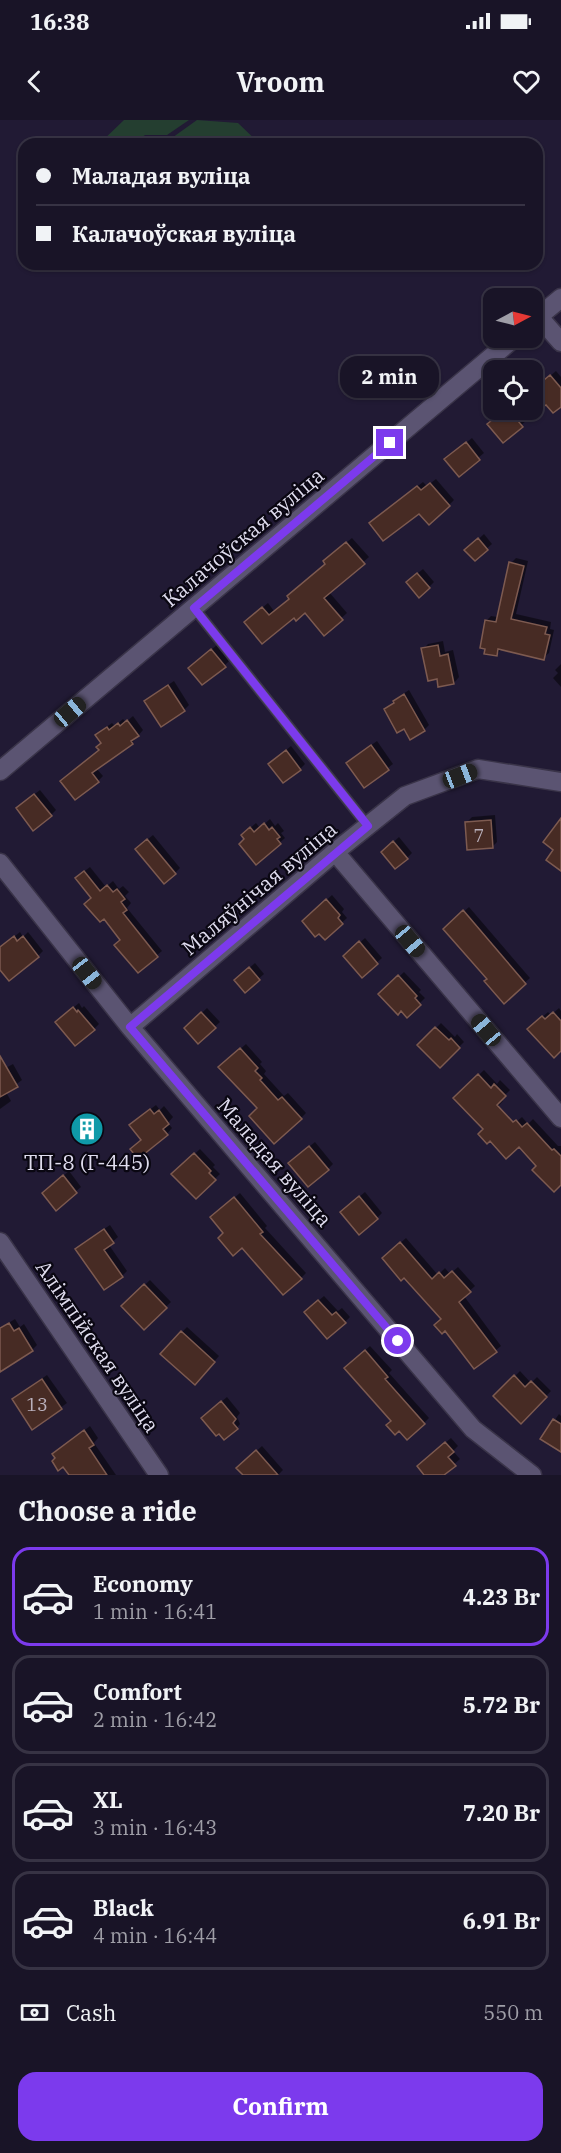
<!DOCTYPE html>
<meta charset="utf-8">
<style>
body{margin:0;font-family:"IBM Plex Serif",serif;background:#221d2f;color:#f1f3f6;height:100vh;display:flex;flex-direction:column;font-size:22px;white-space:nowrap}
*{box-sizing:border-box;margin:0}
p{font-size:20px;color:#9f9ea7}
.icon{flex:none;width:33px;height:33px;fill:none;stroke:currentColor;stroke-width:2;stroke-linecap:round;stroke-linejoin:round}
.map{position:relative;height:1355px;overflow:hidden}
.side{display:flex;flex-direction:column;background:#191427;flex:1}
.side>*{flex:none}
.guide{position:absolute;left:18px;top:18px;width:525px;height:132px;border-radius:18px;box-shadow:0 2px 4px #0004,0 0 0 2px #373344;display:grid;align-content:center;height:132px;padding:0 18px;background:#191427}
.needle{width:39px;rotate:83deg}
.tools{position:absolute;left:483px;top:168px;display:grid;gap:12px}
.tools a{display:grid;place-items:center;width:60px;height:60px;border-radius:12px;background:#191427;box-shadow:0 2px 4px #0004,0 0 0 2px #373344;font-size:30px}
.end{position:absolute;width:27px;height:27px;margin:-14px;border:8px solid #7c3aed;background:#fff;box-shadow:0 0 0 3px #fff}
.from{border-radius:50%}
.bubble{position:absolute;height:42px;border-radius:18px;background:#191427;box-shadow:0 2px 4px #0004,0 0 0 2px #373344;font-size:20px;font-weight:800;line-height:42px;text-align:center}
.car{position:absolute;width:18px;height:36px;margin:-18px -9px;border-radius:8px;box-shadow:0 0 4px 2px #0007;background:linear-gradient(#222 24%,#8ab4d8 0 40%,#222 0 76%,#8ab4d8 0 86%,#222 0)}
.guide b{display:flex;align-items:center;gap:21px;height:57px;font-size:22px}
.guide b+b{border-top:2px solid #373344}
.guide i{width:15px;height:15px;background:#f1f3f6}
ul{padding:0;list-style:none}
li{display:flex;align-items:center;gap:18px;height:99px;margin:0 12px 9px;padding:0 6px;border:3px solid #373344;border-radius:18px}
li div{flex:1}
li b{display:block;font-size:22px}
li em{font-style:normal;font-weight:800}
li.on{border-color:#7c3aed}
li>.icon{width:54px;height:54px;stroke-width:1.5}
h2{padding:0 18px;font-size:27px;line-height:72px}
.pay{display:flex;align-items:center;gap:15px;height:66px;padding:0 18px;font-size:22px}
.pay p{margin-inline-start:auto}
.button{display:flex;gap:12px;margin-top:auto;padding:12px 18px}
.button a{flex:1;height:69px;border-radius:18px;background:#7c3aed;color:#fff;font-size:24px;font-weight:800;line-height:69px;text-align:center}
.status{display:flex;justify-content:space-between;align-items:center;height:42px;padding:0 30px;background:#191427;direction:ltr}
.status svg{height:16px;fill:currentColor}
header{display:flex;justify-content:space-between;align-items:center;height:78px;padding:0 18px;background:#191427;font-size:27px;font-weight:800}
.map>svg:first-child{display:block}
.green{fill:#243e30}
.shadow{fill:#0007}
.building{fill:#472b24;stroke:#7d5a50;stroke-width:1.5}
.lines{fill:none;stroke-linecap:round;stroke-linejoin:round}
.lane-casing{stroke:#3a3449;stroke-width:12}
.street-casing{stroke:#3a3449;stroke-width:21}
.lane{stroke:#5b5472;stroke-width:9}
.street{stroke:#5b5472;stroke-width:18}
.route{stroke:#7c3aed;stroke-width:8}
.labels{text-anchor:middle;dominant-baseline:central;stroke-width:4.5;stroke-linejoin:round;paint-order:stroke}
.number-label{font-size:18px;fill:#b9b0bc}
.street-label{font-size:21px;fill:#dfdcee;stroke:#0a0712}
.poi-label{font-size:21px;fill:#dfdcee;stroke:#0a0712}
</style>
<div class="status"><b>16:38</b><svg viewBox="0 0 49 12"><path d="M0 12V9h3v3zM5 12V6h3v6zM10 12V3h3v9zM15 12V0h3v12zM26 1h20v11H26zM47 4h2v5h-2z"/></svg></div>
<header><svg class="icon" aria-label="back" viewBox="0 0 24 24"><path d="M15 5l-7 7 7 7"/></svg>Vroom<svg class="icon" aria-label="heart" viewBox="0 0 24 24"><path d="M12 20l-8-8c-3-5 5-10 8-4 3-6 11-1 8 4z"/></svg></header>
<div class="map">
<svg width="561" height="1355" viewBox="0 0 561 1355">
<rect width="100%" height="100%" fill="#211a34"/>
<path class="green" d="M124,0H189L167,15H145L133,24H99Z
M197,0L238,3L260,24H139L143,21L169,20Z"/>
<path class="shadow" d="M556,251L561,257V285L537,267Z
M506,290H518L527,300L503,321L494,299Z
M472,318L484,333L459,354L452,334Z
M436,359L454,380L449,385L376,398L423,362L427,366Z
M484,414L492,424L475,439L472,425Z
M352,418L369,437L329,472L347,493L324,514L305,491L294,496L251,497L268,483L274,491L290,478L327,443L330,436Z
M516,438L528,441L516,494L551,502L550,509L554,510L549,533L543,538L502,529L497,534L486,501L491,496L498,497L511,443Z
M423,449L434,462L420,476L413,457Z
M443,521L445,532L453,530L459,557L454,563L438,557L423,529L428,524Z
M217,525L230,540L225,545L195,543Z
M561,544V567L553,558L558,553L555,550Z
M174,561L189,585L184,590L151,576Z
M409,570L429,605L424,610L404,607L386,590L400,576Z
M133,596L143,610L132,623L96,648L103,656L98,661H62L100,630L102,623L97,615L102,610L112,603L115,606L123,599L126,602Z
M377,621L393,644L364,666L353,638Z
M291,626L305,644L300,649L275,639Z
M40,670L56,690L51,695L23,683Z
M495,695L497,722L492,727L467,702L472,697Z
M270,699L275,706L278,703L284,711L281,713L285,718L257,743L246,719L248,710L256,703L260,708Z
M153,715L180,748L175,753L142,724Z
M399,717L412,733L407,738L388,727Z
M90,747L106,767L113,761L119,769L123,766L129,772L125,776L131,783L127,788L162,831L138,851L122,819L92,778L82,753Z
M332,775L344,789L342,792L347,798L325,818L309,796Z
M469,787L530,858L504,882L450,804Z
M20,812L23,817L28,812L43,831L38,836L0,840V828Z
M365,818L382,838L362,856L350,831Z
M255,843L264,854L245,871L241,855Z
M404,852L421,870L419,872L425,878L407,896L381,874Z
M79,883L82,888L84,886L99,904L94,909L62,897Z
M207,888L220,902L198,922L186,908Z
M559,888L561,891V929L529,909L548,892L551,895Z
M441,903L455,917L457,914L464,922L440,946L419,925Z
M246,924L262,942L260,944L266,951L264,954L284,976L288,973L306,993L301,998L259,988L220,947Z
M13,944L22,960L6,972L11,981L0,989V951Z
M484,950L497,964L500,960L510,970L501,979L503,981L494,991L509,1008L522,997L528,1004L533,999L558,1026H561V1063L538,1046L519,1025L485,1009L455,978Z
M156,985L160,990L164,986L173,997L168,1003L172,1008L167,1014L143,1019L136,1000Z
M315,1022L333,1044L328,1049L295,1038Z
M200,1029L215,1045L213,1047L220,1054L196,1077L173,1054Z
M69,1051L81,1067L57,1088L49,1068Z
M365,1072L382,1093L377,1098L347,1087Z
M240,1073L267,1106L265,1108L306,1153L301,1158L243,1126L225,1113L217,1092Z
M110,1105L118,1117L109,1125L127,1151L122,1156L82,1124Z
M406,1118L438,1155L445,1148L450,1154L458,1147L475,1166L464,1176L501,1226L475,1247L443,1199L389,1133Z
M150,1160L171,1182L144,1208L123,1186Z
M324,1176L338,1191L342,1188L350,1197L345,1202L311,1187Z
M15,1199L20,1207L24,1204L37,1225L32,1230L0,1243V1208Z
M187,1207L219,1236L200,1258L182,1212Z
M370,1226L392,1250L389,1253L429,1298L424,1303L393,1301L351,1243Z
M520,1251L531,1263L537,1257L551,1271L521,1302L495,1276Z
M47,1255L67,1283L33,1308L13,1279Z
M227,1277L240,1293L237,1297L240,1304L235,1310L208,1293Z
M559,1294L561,1296V1331L542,1318Z
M90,1306L98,1318L94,1323L116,1355H80L60,1329Z
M451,1318L458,1326L453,1331L460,1339L442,1355L426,1339Z
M262,1326L283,1350L278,1355L238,1348Z"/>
<path class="building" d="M550,255L561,268V287L553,293L546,285L543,287L532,275V270Z
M505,290H509L523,307L503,323L487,304Z
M466,322L480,340L459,357L444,339Z
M430,363L450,386L429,405L419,394L383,421L369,403L417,366L421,370Z
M478,418L488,430L475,441L464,430Z
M346,422L365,444L324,478L343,500L324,516L305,493L296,501L294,498L262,524L244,502L262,487L269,495L289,479L287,476L325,444L323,441Z
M509,442L524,446L511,499L547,507L545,514L550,515L544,540L498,529L497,536L484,534L485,529L480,528L485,500L496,502Z
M417,453L430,468L419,478L406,462Z
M438,525L440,536L448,534L454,564L438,567L437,559L428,561L421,528Z
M211,529L226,547L202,565L188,548Z
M168,565L185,591L161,607L144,581Z
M404,574L425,611L410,620L404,609L397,613L384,589L394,583L393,581Z
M127,600L139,616L131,621L133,624L92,653L99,662L75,680L60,661L99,630L96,627L101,623L95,615L107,607L109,610L118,603L120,606Z
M371,625L389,650L364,668L346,643Z
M286,630L301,650L283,663L268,644Z
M34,674L52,696L33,711L16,688Z
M561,698V751L546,740L553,730L543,722Z
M491,700L493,728L467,730L465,702Z
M264,703L269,710L272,707L280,717L277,719L281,724L256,745L239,724L244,719L241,715L250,707L254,712Z
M147,719L176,754L164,764L135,729Z
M393,721L408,739L395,749L381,732Z
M84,751L100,771L107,765L113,772L117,769L125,779L121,782L127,790L123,793L158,837L138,853L114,825L120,820L104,799L100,802L84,784L91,778L75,758Z
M326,779L340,795L338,798L343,804L325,820L319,814L315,817L302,801Z
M463,790L526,864L504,884L484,861L487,859L443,809Z
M14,816L17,821L23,816L39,837L9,861L0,850V827Z
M359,821L378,844L362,858L343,836Z
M249,847L260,860L245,873L234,860Z
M398,855L417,876L415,878L421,885L407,898L401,891L398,895L378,874Z
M73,887L77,892L78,890L95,910L75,926L55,902Z
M201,892L216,908L198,924L184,908Z
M553,892L561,901V931L554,938L527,909L542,896L545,899Z
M435,907L449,920L451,918L460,928L440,948L417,925Z
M240,928L258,948L255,951L262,958L260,960L278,980L282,977L302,999L274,1024L249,996L257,988L218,947Z
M0,936L18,967L0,977Z
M478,954L491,968L494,964L506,976L497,985L513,1002L516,1000L522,1007L527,1003L552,1030L554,1029L561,1036V1065L554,1072L532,1050L536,1046L519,1027L506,1039L490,1021L487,1024L478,1014L483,1009L453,978Z
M150,989L154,994L159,990L169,1004L163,1009L168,1015L138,1039L130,1029L141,1020L129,1005Z
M309,1026L329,1050L308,1067L288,1043Z
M194,1033L211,1051L209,1053L216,1060L196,1079L171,1054Z
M63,1055L77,1073L56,1091L42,1073Z
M359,1076L378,1099L359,1115L340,1092Z
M234,1077L263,1112L260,1114L302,1159L283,1175L242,1128L233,1136L218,1118L223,1113L210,1097Z
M104,1109L114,1123L104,1130L123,1157L104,1170L75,1129Z
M400,1122L432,1159L439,1152L444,1158L452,1151L471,1172L459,1182L497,1232L474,1249L445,1211L442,1214L434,1205L441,1199L404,1158L401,1161L382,1138Z
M144,1164L167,1188L144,1210L121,1186Z
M318,1180L332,1195L336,1192L346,1203L327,1219L304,1192Z
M9,1203L14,1211L19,1208L33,1231L0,1252V1208Z
M181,1211L215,1242L195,1265L160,1234Z
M365,1230L388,1257L385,1259L425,1304L407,1320L399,1311L395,1315L386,1305L391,1301L344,1248Z
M514,1255L525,1267L531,1261L547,1277L521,1304L493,1276Z
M42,1259L62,1289L32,1310L12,1279Z
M221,1281L236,1299L233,1303L238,1309L224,1320L219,1314L216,1316L201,1298Z
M553,1299L561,1304V1332L540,1319Z
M84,1310L94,1325L89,1328L107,1355H69L63,1347L58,1351L52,1341L55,1338L52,1334Z
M445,1322L454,1332L448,1337L456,1346L444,1355H424L417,1346Z
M256,1330L278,1355H243L236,1348Z"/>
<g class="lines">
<g class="lane-casing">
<path id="lane" d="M194,488L368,706"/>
</g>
<g class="street-casing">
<path id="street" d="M539,197L561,222
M532,202L561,178
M0,651L514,218
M335,732L561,998
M0,743L130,907L473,1309L532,1355
M130,907L335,732L405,676L478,649L561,662
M0,1122L159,1355"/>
</g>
<use href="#lane" class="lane"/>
<use href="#street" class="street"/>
</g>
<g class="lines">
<path class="route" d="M390,323L194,488L368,706L130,907L398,1221"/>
</g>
<defs>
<g id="building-disc" transform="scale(1.725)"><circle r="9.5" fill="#0f9aa8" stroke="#0a0712"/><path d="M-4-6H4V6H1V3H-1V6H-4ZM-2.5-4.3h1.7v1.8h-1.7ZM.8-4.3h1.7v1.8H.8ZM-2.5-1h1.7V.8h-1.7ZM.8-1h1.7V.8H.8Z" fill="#fff"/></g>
</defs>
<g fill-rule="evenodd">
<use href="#building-disc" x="87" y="1009"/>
</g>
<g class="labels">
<g class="number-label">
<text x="479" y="715">7</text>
<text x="37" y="1284">13</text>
</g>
<g class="street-label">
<text transform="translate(243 417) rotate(-40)">Калачоўская вуліца</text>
<text transform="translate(259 768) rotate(-40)">Маляўнічая вуліца</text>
<text transform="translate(275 1042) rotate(49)">Маладая вуліца</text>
<text transform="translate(98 1226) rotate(56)">Алімпійская вуліца</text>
</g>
<g class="poi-label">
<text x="87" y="1042">ТП-8 (Г-445)</text>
</g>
</g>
</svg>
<div class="tools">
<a><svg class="needle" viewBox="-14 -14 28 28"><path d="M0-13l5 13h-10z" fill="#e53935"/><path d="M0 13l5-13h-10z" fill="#9f9ea7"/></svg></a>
<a><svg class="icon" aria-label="locate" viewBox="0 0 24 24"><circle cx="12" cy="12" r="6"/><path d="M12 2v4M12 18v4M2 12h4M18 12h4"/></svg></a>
</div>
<i class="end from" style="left:398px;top:1221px"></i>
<i class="end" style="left:390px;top:323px"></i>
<div class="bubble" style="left:340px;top:236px;width:99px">2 min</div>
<i class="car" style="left:70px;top:592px;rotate:50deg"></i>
<i class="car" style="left:460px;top:656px;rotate:69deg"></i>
<i class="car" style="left:410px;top:821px;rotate:140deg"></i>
<i class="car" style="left:87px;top:853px;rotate:142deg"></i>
<i class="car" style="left:486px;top:910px;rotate:320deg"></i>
<div class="guide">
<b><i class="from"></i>Маладая вуліца</b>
<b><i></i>Калачоўская вуліца</b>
</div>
</div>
<section class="side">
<h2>Choose a ride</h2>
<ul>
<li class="on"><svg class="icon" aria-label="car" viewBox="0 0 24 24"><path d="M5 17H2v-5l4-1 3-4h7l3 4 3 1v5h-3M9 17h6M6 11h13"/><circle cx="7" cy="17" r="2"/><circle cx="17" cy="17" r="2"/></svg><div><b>Economy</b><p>1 min · 16:41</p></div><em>4.23 Br</em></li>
<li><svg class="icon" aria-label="car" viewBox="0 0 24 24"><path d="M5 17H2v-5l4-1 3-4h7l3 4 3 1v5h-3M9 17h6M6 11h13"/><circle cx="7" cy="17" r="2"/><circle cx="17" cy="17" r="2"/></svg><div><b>Comfort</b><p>2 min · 16:42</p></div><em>5.72 Br</em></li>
<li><svg class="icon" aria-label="car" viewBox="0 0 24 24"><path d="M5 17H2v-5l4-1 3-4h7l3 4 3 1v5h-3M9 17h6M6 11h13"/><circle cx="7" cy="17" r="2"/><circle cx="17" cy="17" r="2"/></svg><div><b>XL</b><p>3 min · 16:43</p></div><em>7.20 Br</em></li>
<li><svg class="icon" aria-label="car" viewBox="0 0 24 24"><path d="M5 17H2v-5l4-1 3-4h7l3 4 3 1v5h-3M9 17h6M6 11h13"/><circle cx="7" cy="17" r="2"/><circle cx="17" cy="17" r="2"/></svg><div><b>Black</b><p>4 min · 16:44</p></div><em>6.91 Br</em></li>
</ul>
<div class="pay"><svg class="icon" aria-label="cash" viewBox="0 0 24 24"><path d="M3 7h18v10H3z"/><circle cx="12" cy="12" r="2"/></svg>Cash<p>550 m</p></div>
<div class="button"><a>Confirm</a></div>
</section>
